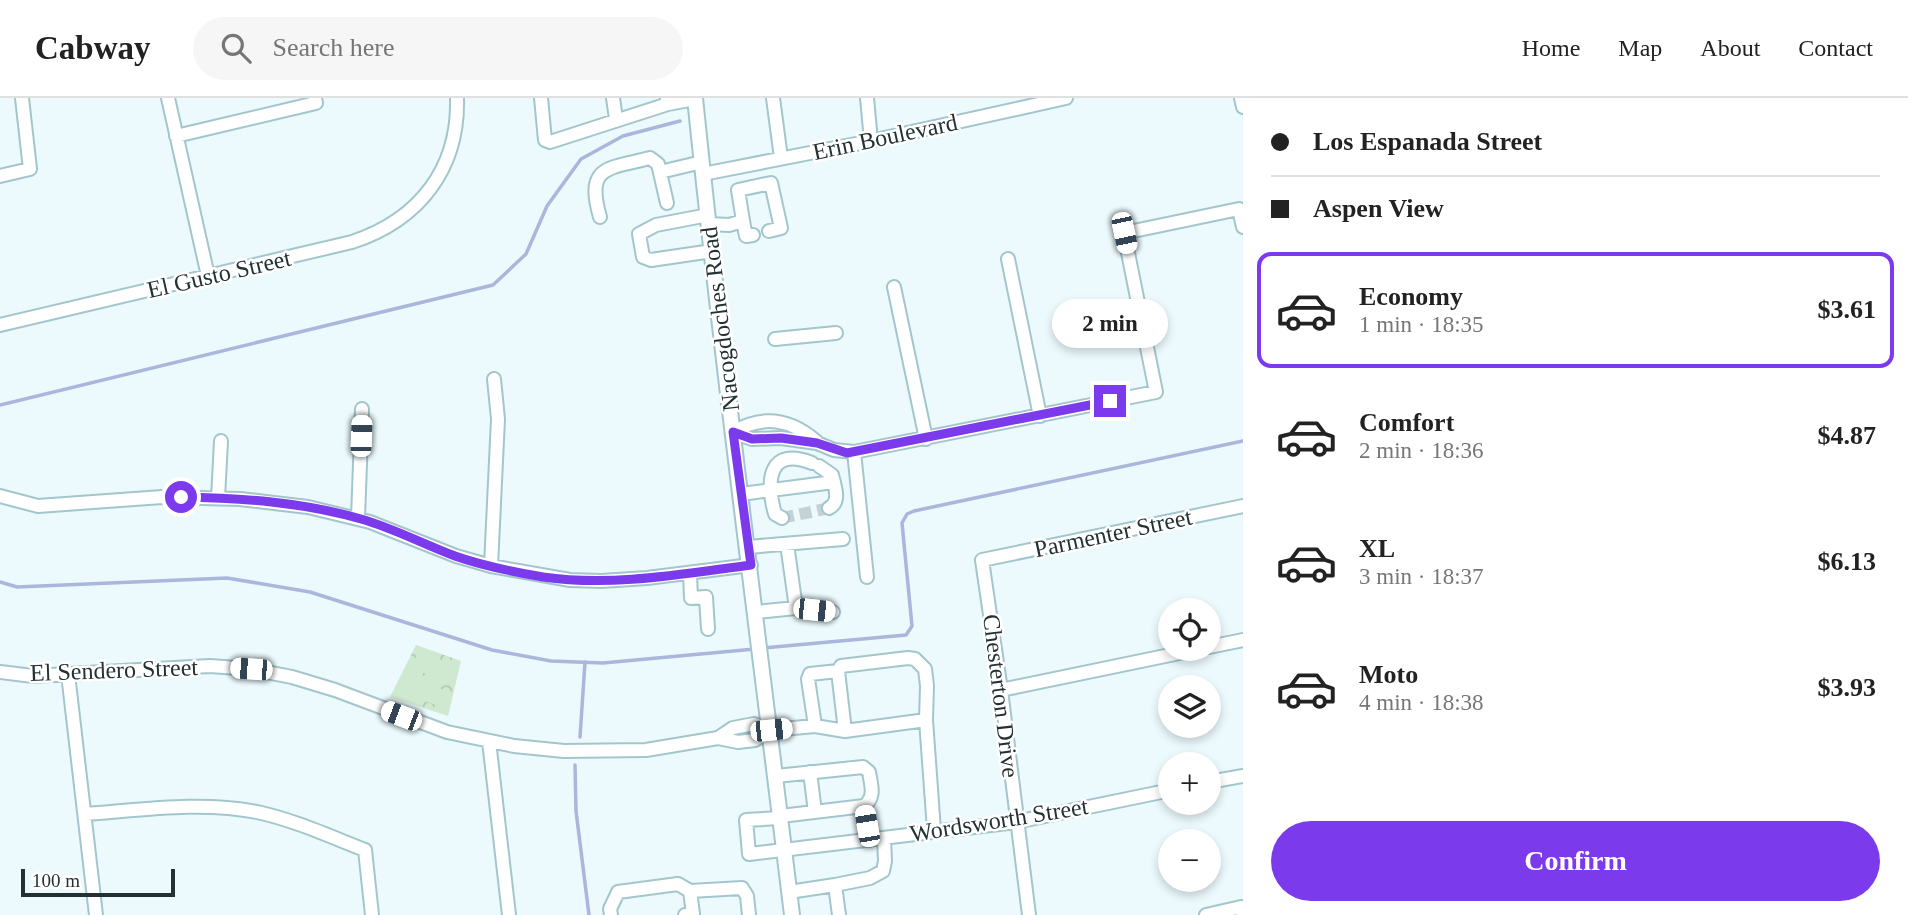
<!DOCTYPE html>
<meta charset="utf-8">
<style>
body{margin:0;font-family:"Times New Roman",serif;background:#f6f6f6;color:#222;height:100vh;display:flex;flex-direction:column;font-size:26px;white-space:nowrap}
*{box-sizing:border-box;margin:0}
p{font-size:23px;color:#767676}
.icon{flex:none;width:38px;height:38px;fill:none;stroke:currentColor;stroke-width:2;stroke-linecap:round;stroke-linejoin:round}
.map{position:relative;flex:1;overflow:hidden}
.panel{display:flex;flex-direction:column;background:#fff;width:665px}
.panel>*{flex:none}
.guide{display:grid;align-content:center;height:154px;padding:0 28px;background:#fff}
.fabs{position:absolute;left:1158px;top:500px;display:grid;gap:14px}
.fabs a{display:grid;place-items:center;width:63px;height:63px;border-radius:50%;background:#fff;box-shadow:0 4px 10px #0003;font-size:35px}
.scale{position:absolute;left:21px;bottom:18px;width:154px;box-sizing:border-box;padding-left:7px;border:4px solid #233133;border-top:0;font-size:19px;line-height:24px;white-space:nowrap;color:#233133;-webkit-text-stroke:5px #fff;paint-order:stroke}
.end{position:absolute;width:32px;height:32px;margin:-16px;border:9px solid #7c3aed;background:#fff;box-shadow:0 0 0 4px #fff}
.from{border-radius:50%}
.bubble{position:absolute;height:49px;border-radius:24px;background:#fff;box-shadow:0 4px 10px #0003;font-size:23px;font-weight:600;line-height:49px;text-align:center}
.car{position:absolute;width:21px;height:42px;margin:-21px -10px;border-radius:9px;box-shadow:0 0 5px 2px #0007;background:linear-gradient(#fff 24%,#345 0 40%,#fff 0 76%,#345 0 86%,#fff 0)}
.guide b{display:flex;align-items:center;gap:24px;height:66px;font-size:26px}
.guide b+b{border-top:2px solid #e0e0e0}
.guide i{width:18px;height:18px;background:#222}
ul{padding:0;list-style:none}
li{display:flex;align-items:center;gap:21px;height:116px;margin:0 14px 10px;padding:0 14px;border:4px solid transparent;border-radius:14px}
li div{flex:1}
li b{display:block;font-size:26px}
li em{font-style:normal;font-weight:600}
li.on{border-color:#7c3aed}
li>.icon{width:63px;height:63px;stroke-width:1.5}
.button{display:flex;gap:14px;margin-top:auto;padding:14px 28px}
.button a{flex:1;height:80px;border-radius:42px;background:#7c3aed;color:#fff;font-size:28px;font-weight:600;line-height:80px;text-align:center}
header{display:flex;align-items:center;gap:42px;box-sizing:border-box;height:98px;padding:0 35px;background:#fff;border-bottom:2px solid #e0e0e0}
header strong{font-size:33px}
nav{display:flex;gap:38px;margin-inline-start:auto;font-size:24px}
.search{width:490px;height:63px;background:#f6f6f6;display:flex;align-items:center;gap:18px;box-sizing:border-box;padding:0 24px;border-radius:38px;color:#767676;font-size:26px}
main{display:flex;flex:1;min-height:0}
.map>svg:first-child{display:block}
.park{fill:url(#park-crowns)}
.pitch{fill:#cfe8d0}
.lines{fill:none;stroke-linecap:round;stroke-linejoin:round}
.stream{stroke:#aab6db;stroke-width:3.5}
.minor-tunnel{stroke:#c4d2d5;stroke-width:12;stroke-dasharray:12 6;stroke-linecap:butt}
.minor-casing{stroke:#a3c6cc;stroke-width:16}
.major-casing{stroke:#a3c6cc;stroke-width:18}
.minor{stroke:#fff;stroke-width:12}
.major{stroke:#fff;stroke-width:14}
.route{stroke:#7c3aed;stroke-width:9}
.labels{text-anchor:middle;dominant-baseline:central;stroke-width:5;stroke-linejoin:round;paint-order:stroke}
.street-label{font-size:24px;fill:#233133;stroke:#fff}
</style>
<header>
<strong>Cabway</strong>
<div class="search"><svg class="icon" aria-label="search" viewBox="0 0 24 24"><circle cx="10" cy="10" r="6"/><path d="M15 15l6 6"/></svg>Search here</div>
<nav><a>Home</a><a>Map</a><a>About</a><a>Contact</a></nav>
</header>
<main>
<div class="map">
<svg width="1243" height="817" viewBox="0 0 1243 817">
<defs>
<pattern id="park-crowns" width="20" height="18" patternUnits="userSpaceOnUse" patternTransform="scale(1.75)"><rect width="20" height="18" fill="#cfe8d0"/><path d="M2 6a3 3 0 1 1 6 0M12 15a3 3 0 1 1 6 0" fill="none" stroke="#b1c7b3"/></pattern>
</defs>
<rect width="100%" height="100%" fill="#ecfafd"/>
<path class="park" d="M416,547L461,563L448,618L390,599Z"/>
<path class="pitch" d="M417,555L452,567L447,583L412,571Z
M409,580L444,592L439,608L404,596Z"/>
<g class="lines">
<path class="stream" d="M0,307L493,187L526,156L547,108L581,61L623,38L680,23
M0,484L17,489L227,480L310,494L492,552L551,563L603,565L755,551
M763,550L906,537L912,528L902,425L907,416L914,413L1243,343
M580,639L585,564
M575,667L576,713L589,817"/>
<path class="minor-tunnel" d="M782,420L829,410"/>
<g class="minor-casing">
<path id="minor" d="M168,0L208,178
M541,0L545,42L550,44L668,6
M613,0L616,21
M667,0L668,6L695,1
M773,0L781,60
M867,0L871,43
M1241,0L1243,9
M176,38L316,5L315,0
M660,74L702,64
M703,76L871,43L1066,0
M0,78L30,71L22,0
M708,117L656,127L639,136L643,159L651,162L712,153
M600,119C585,67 608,71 650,60L658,66L667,105
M743,123L746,138L753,137
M709,126L729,127L743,123L738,92L771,85L781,130L769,133
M1008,161L1040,318
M894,189L926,341
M0,227L352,144C419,122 459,71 457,0
M775,241L836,235
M733,334L752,341L781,340L817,345L834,352L854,354L1156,294L1124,135L1239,111L1243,129
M733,334C764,316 791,321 817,344
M854,354L867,479
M819,368L832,377C835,389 841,404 829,410
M741,396L834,384
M0,398L38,408L162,399L240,401L308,409L370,424L456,458L491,468L570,482L601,483L647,480L751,467
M218,400L221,343
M358,420L362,311
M782,420L775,416C766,383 768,348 812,365
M748,449L843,441
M491,468L498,321L494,281
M690,475L691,500L706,499L708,531
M796,510L833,514
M756,514L796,510L787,446
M1209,549L1243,542
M838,573L845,633
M0,574L33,578L210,568L251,571L292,579L335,592L447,634L514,648L564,653L646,652L718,640L738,644L755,642L771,632
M68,576L96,817
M1001,592L1199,551
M815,628L845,633L926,622
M718,640L733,630L754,626L771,632L815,628L808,581L810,576L838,573L841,568L908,560L915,561L925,571L927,588L926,622L934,732
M489,643L509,817
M810,674L815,714
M776,678L863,669L869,674C871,687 876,699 864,708L870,742
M1209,684L1243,678
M85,716C142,712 201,703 257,714C294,722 329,738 365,752L372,817
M781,718L864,708
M781,720L746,722L749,756L1016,724L1171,692
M835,787L870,780L883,773L885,763L884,740
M789,794L835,787L839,817
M611,817L610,811L618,794L678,786L690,793L742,790L747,798L749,817
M685,817L693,816L690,793
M1029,817L1001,592L982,462L1243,408
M1206,817L1241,809L1243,817"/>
</g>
<g class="major-casing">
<path id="major" d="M695,0C723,273 759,545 792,817"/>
</g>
<use href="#minor" class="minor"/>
<use href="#major" class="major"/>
</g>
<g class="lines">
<path class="route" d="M181,399C241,400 302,404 361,421C393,430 423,446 455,458C483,468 514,474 543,479C612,489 682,476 751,467L733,334L752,341L781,340L817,345L847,355L1110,303"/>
</g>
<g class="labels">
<g class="street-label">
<text transform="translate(885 39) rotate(-12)">Erin Boulevard</text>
<text transform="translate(219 176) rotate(-13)">El Gusto Street</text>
<text transform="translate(720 221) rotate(-97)">Nacogdoches Road</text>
<text transform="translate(1113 435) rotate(-12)">Parmenter Street</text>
<text transform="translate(114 572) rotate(-2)">El Sendero Street</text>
<text transform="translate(1001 598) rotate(83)">Chesterton Drive</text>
<text transform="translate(999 722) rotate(-9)">Wordsworth Street</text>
</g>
</g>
</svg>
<div class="fabs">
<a><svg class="icon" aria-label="locate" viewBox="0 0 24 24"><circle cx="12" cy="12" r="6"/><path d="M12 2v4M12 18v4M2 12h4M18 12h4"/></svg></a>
<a><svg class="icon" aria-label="layers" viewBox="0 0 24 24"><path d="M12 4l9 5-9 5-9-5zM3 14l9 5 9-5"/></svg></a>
<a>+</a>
<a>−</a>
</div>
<div class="scale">100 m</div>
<i class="end from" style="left:181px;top:399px"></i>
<i class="end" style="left:1110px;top:303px"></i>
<div class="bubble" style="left:1052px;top:201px;width:116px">2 min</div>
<i class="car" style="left:1124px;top:135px;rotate:168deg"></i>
<i class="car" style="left:361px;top:338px;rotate:2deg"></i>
<i class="car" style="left:814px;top:512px;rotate:96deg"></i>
<i class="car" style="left:251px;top:571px;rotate:274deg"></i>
<i class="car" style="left:401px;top:618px;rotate:291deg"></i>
<i class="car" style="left:771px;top:632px;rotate:84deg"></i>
<i class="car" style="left:867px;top:728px;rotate:350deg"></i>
</div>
<section class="panel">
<div class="guide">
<b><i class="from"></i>Los Espanada Street</b>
<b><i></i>Aspen View</b>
</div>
<ul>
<li class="on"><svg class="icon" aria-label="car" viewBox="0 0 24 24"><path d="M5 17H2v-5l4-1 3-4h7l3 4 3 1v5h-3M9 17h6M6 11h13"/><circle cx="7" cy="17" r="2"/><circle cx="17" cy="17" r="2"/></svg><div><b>Economy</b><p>1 min · 18:35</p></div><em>$3.61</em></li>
<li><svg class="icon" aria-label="car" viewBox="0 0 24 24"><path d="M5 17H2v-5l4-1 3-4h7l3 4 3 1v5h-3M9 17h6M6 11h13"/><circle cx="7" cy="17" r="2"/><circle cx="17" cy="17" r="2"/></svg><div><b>Comfort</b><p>2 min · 18:36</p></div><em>$4.87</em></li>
<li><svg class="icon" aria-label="car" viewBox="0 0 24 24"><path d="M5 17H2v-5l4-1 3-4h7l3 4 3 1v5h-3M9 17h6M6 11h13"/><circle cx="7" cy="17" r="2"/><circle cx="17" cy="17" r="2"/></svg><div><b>XL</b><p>3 min · 18:37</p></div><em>$6.13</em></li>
<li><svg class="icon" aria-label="car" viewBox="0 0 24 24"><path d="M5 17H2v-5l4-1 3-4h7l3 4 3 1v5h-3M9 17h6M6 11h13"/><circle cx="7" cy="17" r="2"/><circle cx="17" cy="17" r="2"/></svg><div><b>Moto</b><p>4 min · 18:38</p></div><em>$3.93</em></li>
</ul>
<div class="button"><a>Confirm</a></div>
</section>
</main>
